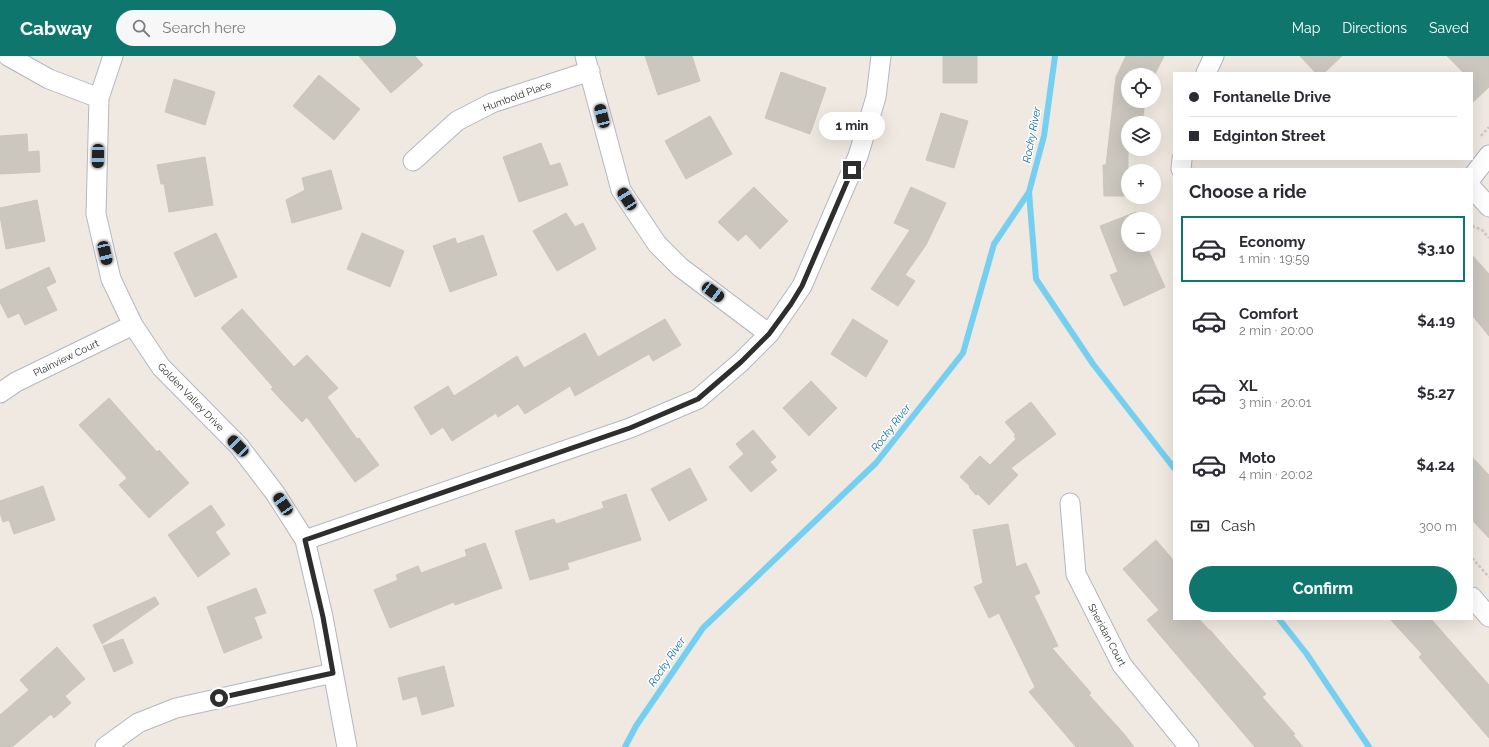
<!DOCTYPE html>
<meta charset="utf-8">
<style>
body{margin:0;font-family:Raleway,sans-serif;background:#f7f7f7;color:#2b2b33;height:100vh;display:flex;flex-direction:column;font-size:15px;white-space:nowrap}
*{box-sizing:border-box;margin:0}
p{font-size:13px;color:#7c7c81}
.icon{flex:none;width:22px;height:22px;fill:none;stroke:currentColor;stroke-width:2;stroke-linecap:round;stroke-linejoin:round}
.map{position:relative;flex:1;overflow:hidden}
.side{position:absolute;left:1173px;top:112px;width:300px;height:452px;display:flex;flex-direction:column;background:#fff;border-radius:0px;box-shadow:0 4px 16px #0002}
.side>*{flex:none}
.guide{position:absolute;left:1173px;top:16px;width:300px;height:88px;border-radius:0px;box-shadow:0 4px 16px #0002;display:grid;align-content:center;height:88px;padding:0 16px;background:#fff}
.tools{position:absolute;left:1121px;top:12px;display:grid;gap:8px}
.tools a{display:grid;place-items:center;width:40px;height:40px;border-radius:50%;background:#fff;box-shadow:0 4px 16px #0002;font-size:20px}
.end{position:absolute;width:18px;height:18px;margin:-9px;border:5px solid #2e2e2e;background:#fff;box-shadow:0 0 0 2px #fff}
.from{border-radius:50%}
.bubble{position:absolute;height:28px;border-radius:14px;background:#fff;box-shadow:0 4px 16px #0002;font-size:13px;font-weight:700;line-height:28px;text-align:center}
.car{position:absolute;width:12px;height:24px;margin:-12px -6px;border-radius:5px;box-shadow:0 0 3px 1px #0007;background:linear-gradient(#222 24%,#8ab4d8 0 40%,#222 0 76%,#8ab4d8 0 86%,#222 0)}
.guide b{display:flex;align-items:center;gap:14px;height:38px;font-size:15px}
.guide b+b{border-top:1px solid #e1e1e2}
.guide i{width:10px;height:10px;background:#2b2b33}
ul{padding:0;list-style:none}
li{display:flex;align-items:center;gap:12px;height:66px;margin:0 8px 6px;padding:0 8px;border:2px solid transparent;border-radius:0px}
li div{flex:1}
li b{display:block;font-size:15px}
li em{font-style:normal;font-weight:700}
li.active{border-color:#0f766e}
li>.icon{width:36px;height:36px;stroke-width:1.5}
h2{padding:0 16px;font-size:18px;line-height:48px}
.pay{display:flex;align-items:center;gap:10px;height:44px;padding:0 16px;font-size:15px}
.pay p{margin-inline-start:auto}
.button{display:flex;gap:8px;margin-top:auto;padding:8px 16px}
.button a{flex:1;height:46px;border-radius:24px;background:#0f766e;color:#fff;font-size:16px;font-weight:700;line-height:46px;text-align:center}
header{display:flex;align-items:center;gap:24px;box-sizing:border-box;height:56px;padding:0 20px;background:#0f766e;color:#fff}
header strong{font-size:19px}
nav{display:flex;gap:22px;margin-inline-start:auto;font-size:14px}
.search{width:280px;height:36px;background:#f7f7f7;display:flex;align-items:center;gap:10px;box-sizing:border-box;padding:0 14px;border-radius:22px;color:#7c7c81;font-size:15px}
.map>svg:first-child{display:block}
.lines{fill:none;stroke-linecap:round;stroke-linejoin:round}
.stream{stroke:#75cff0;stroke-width:6}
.building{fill:#cbc7bf;stroke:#cbc5ba}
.street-casing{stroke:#b4b7c1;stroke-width:21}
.path{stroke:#c9c9c9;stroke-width:2.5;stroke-dasharray:3 2;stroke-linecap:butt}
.street{stroke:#fff;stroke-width:19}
.route{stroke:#2e2e2e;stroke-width:5}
.labels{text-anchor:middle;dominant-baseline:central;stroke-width:3;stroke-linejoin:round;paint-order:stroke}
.street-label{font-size:10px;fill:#2e2e2e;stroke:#fff}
.water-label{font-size:11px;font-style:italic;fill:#0d6fa3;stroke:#fff}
</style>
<header>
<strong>Cabway</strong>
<div class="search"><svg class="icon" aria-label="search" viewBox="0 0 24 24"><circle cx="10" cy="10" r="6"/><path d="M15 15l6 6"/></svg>Search here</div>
<nav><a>Map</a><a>Directions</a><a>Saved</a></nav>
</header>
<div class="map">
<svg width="1489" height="691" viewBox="0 0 1489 691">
<rect width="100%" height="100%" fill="#efe9e1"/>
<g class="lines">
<path class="stream" d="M1029,136L1036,223L1093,308L1174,412
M1279,563L1306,597L1369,691
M625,691L636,670L703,572L876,407L963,297L994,188L1029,136L1044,80L1055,0"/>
</g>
<path class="building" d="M359,0H415L423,9L391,37Z
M645,0H692L700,25L658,39Z
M943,0H977V27H943Z
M1126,0H1164L1154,20L1128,19V45H1145L1142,67H1128V140H1104L1103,109H1106L1116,21Z
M1300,0H1342L1324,17H1316Z
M1447,0H1489V31L1472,47V17H1464Z
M781,16L826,32L810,78L765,62Z
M319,19L360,53L334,84L293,50Z
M174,23L215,36L205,69L165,56Z
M941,57L968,65L954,112L926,104Z
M710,60L732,98L686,123L665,85Z
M27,78L28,96L39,95L40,116L0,118V80Z
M541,87L550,110L560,107L568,129L519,146L503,101Z
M205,101L213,149L169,156L164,128H161L157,109Z
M331,114L342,153L292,167L286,144L305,134L302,122Z
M754,131L788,165L760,193L746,178L738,185L718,166Z
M911,131L946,147L926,189L905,219L915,225L898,250L871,233L910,174L894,167Z
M37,144L45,185L6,193L0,160V152Z
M1136,156L1139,163H1128V189H1146L1165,231L1124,250L1110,219L1118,216L1100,170Z
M566,157L575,171L583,167L596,193L557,215L533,175Z
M216,177L237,221L195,241L174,197Z
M362,177L404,195L390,231L347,213Z
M483,179L497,219L450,236L433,190L455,182L457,188Z
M1472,199L1489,218V280L1472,259Z
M49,211L56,226L46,231L57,254L25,269L19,257L8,262L0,246V234Z
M242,253L294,311L307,299L338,332L327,341L357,383L359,382L379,409L355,426L307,361L302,366L271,333L273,331L221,272Z
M665,263L681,289L653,305L649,298L575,340L570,330L525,358L518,348L498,361L496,357L452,385L443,371L431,379L414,351L448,330L454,340L517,300L524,312L585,277L598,301Z
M853,263L888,285L866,321L831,298Z
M811,325L837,352L809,380L783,352Z
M109,342L157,396L159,394L189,427L149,462L119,429L127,422L79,369Z
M1031,346L1056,378L1011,412L1018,419L989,449L978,438L976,439L969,431L970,430L960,421L980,400L990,409L1016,383L1014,380L1016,379L1005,366Z
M753,374L776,401L770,406L777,414L751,436L729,411L744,398L736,388Z
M1472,401L1489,419V482L1472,464Z
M690,412L707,444L669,465L651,433Z
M43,430L55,464L14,478L9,464L3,466L0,457V445Z
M626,438L641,484L567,507L569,513L530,524L515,475L554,463L556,468L604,452L602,446Z
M211,449L225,469L215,476L230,498L198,521L168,479Z
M1008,468L1016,511L1026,507L1040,537L1034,540L1058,590L1052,592L1091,637L1089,639L1125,679L1134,691H1076L1029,636L1035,631L999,557L989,562L974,531L983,527L973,474Z
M1156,484L1174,505V563H1199L1209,574H1210L1266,638L1262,641L1295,678L1293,679L1303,691H1255L1147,564L1159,554L1123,513Z
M485,487L502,532L455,549L454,546L390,572L374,534L398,524L396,519L418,510L421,517L467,500L465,494Z
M256,532L266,557L254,561L262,582L224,597L207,551Z
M155,541L159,548L102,588L93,569Z
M1390,563H1431L1489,629V682L1419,601L1422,598Z
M123,583L133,607L114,616L103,590Z
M57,591L85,623L65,640L71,647L54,662L51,658L12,691H0V659L29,634L20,624Z
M444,610L454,650L422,659L417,640L403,644L398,622Z"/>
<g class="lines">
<g class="street-casing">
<path id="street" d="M8,0L49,23L99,42
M113,0L99,42L96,158L111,223L133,269L161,311L239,390L275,437L305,484L323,561L347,691
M585,0L621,134L657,188L680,211L769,278
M1206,17L1214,0
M413,105L457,65L492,47L590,15
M1181,113L1182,103
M1472,121L1489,99
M1472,132L1489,151
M0,337L16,326L133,269
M1070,447L1076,518L1122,609L1189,691
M305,484L630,372L698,343L741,306L769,278L802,230L858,100L876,41L881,0
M1472,541L1489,561
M105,691L138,667L176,652L333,617"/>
</g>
<path class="path" d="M1481,80L1489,71
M1472,170L1482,174L1489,182
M1472,502L1489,521"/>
<use href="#street" class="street"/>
</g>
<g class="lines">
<path class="route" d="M219,642L333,617L323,561L305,484L630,372L698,343L741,306L769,278L791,248L802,230L852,114"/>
</g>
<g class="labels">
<g class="street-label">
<text transform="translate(517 40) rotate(-20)">Humbold Place</text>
<text transform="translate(66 302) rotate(-26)">Plainview Court</text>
<text transform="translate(191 341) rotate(46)">Golden Valley Drive</text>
<text transform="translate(1107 579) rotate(62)">Sheridan Court</text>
</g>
<g class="water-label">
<text transform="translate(1032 79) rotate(-79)">Rocky River</text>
<text transform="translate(891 372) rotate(-52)">Rocky River</text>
<text transform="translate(667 606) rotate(-56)">Rocky River</text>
</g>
</g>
</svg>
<div class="tools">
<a><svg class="icon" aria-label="locate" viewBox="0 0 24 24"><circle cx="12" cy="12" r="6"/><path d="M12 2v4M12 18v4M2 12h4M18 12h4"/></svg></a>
<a><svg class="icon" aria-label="layers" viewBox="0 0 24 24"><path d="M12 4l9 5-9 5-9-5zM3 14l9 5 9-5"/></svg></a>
<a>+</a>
<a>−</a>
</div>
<i class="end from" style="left:219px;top:642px"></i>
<i class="end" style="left:852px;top:114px"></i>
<div class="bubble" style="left:819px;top:56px;width:66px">1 min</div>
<i class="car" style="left:602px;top:60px;rotate:346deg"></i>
<i class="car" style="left:98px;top:100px;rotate:181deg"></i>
<i class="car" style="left:627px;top:143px;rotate:327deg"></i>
<i class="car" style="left:105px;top:197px;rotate:167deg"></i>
<i class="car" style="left:713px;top:236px;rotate:127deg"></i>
<i class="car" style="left:238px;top:390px;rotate:316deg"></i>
<i class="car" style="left:283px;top:448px;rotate:326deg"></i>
<div class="guide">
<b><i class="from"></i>Fontanelle Drive</b>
<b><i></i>Edginton Street</b>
</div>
<section class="side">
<h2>Choose a ride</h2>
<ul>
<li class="active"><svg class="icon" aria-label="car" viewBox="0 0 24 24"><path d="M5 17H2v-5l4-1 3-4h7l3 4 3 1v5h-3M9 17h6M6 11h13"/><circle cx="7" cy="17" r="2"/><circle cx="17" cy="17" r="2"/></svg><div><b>Economy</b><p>1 min · 19:59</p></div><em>$3.10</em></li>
<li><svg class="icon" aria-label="car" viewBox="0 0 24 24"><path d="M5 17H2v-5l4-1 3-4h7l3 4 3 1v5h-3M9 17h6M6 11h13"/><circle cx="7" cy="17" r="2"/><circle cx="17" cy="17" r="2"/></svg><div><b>Comfort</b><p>2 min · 20:00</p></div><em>$4.19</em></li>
<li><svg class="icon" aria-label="car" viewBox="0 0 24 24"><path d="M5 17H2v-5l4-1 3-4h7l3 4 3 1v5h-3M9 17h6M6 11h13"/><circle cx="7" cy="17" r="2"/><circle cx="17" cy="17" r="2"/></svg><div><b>XL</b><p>3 min · 20:01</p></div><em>$5.27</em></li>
<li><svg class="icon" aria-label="car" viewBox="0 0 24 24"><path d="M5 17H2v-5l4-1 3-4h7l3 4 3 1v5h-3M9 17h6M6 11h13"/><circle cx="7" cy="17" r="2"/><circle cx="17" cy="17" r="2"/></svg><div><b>Moto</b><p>4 min · 20:02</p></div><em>$4.24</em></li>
</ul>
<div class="pay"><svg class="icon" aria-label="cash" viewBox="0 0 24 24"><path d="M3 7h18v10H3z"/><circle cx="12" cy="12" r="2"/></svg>Cash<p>300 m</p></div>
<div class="button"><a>Confirm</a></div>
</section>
</div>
